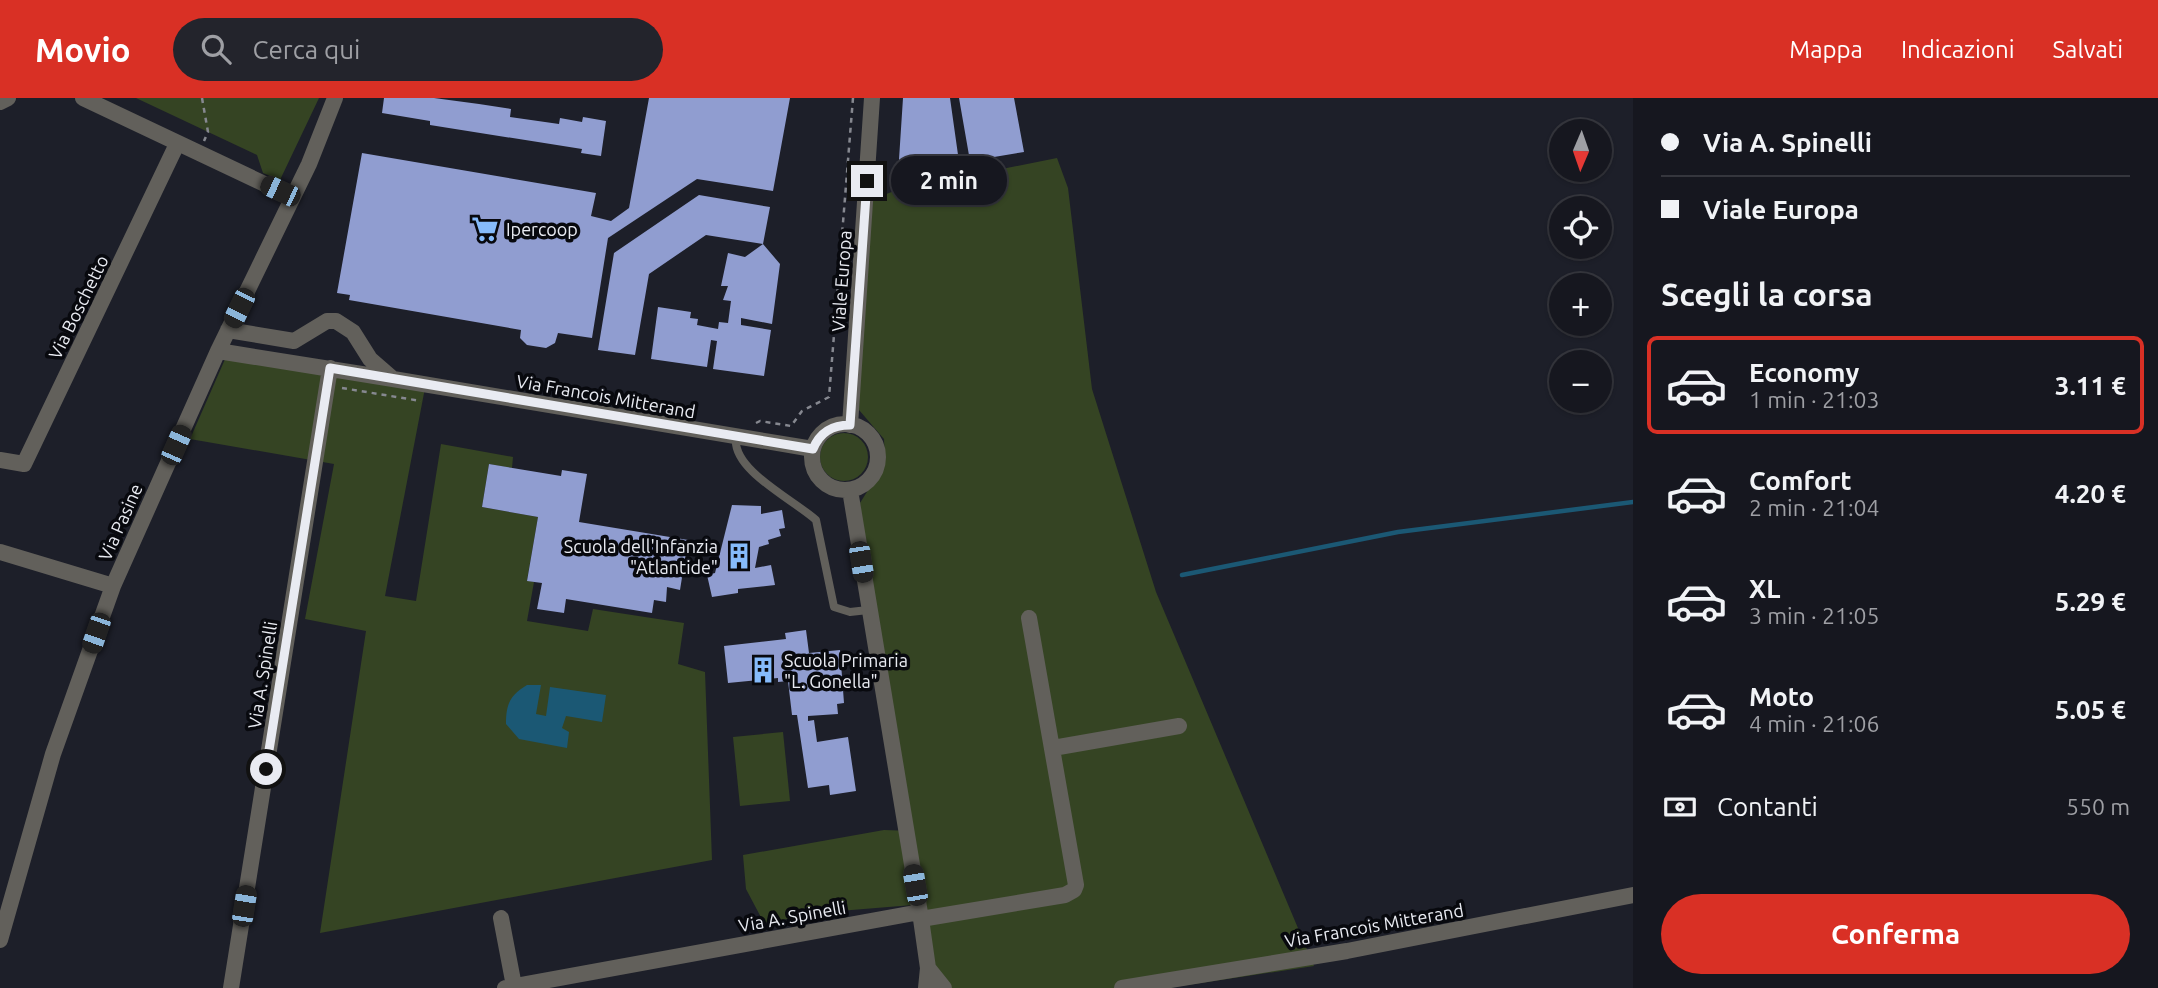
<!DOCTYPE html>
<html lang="it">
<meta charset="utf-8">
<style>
body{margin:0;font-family:Ubuntu,sans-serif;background:#23242c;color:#f1f3f6;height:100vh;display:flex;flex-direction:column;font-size:26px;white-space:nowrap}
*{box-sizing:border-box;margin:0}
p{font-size:23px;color:#9e9fa4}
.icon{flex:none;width:38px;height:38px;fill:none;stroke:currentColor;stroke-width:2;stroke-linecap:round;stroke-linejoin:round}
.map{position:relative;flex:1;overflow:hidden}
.sheet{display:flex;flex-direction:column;background:#16171f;width:525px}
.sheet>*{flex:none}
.guide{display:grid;align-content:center;height:154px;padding:0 28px;background:#16171f}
.needle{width:46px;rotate:182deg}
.controls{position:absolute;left:1549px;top:21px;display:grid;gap:14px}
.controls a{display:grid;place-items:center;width:63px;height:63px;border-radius:50%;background:#16171f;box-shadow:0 2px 5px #0004,0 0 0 2px #35363d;font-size:35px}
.end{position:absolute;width:32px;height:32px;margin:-16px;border:9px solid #e9ebf2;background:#111;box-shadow:0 0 0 4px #111}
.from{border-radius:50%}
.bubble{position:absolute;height:49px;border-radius:24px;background:#16171f;box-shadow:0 2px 5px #0004,0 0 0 2px #35363d;font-size:23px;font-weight:600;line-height:49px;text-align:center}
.car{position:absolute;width:21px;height:42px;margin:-21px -10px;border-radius:9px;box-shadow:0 0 5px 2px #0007;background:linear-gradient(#222 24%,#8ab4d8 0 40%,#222 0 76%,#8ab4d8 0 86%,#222 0)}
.guide b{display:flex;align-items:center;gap:24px;height:66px;font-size:26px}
.guide b+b{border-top:2px solid #35363d}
.guide i{width:18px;height:18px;background:#f1f3f6}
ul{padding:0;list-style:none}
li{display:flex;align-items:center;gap:21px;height:98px;margin:0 14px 10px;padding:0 14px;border:4px solid transparent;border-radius:10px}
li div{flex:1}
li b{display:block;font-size:26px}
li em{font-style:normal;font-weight:600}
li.current{border-color:#d93025}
li>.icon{width:63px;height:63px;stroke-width:1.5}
h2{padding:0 28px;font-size:32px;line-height:84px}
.pay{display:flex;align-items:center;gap:18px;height:77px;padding:0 28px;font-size:26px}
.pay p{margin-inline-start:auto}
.primary-button{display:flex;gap:14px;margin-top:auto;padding:14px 28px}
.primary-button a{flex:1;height:80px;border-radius:42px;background:#d93025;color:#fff;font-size:28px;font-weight:600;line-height:80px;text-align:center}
header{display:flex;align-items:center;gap:42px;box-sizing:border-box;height:98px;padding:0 35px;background:#d93025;color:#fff}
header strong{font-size:33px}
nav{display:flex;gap:38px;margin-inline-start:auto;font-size:24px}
.search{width:490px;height:63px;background:#23242c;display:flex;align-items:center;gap:18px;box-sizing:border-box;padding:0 24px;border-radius:38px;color:#9e9fa4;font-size:26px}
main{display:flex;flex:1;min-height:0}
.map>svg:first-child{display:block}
.green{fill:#354423}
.water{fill:#1b5874}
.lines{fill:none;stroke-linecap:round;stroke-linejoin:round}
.stream{stroke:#1b5874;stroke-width:4.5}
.building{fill:#909dd0}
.path{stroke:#868890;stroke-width:2.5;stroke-dasharray:5 5;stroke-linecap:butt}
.service{stroke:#62605b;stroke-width:8}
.minor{stroke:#62605b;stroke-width:16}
.route{stroke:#e9ebf2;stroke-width:9}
.labels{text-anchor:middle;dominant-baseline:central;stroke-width:7;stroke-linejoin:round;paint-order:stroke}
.poi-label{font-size:18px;fill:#e9ebf2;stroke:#08090e;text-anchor:start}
.street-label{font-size:18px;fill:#e9ebf2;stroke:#08090e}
</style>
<header>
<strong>Movio</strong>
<div class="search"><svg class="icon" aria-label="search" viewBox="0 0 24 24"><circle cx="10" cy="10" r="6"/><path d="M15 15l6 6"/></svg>Cerca qui</div>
<nav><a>Mappa</a><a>Indicazioni</a><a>Salvati</a></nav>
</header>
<main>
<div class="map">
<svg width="1633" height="890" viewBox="0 0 1633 890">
<rect width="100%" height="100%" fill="#1d1f29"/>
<path class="green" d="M136,0H319L280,82L263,75L257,57Z
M1057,60L1068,90L1092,291L1156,494L1314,868L1168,890H937L925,806L827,814L764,825L746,791L743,757L884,732L912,733L874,521L860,405L885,365L884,341L853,305L873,101L897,92Z
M226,259L425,290L385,498L416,503L441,346L513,359L512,370L489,366L482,409L538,419L527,482L534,484L527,523L588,533L593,511L684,525L678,566L705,574L712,762L320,835L366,533L305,521L334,366L190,341Z
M820 359a24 24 0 1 1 48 0a24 24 0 1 1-48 0Z
M783,634L790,703L740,708L733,639Z"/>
<path class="water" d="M527,587H541L536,616L546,618L550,589L606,597L602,624L566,618L562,630L569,634L567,650L519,641L506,626C506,606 510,597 527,587Z"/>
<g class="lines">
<path class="stream" d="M1182,477L1398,434L1633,404"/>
</g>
<path class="building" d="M384,0H434L479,6L511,11L510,19L559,26L560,20L582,24L583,19L606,23L601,58L581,55L582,51L430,27V23L382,15Z
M649,0H790L773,93L697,81L608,140L592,240L558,235L555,245L546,250L527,247L520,240L521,232L349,202L350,197L337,195L362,55L596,95L591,118L611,123L629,110Z
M903,0H950L961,78L897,92Z
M959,0H1014L1024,54L970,63Z
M699,97L770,109L763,146L780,166L772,226L741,220V227L771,232L764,278L713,271L717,243L711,242L707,269L651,261L658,209L691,214L690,220L698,221L697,227L718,231L719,224L728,225L731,203L723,202L728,188H721L728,155L745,159L763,146L706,137L649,176L635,257L598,252L614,155Z
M489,366L561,378L562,372L587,376L579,424L688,442L680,492L667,489L666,504L654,502L652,515L566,501L564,515L537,511L542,485L527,483L538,419L482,409Z
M732,407L761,408V416L782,412L785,430L779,431L781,438L768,442L769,446L759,449L755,470L771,467L775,487L738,491V495L712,499L707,477L715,475Z
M806,532L809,555L840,552L844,605L837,606L838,616L808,618V623L814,622L817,644L848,639L856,693L830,697L829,687L808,690L797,617H792L788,583L778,584V580L728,585L724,548L786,541L785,535Z"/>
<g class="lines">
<path class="path" d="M202,0L208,34L204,43
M342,290L421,303
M756,325L760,323L791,328L802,313L829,299L853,0"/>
<path class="service" d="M736,340C732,372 794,402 816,422L834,509L850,514L868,512"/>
<path class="minor" d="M83,0L292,99
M0,4L8,0
M218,253L393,281L370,261L353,234L336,223H327L294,243L228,232
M393,281L813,351
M812 359a33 33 0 1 1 66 0a33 33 0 1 1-66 0Z
M850,327L872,0
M0,362L24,366L177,46
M850,392L921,821L928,870L926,890
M0,454L113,488
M1053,650L1179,628
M501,820L514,888
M921,821L1065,797L1074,792L1076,787L1029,520
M0,842L53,656L113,488L218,253L309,66L335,0
M928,870L944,890
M231,890L330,270
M505,890L920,814
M1122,890L1347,853L1633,797"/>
</g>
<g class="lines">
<path class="route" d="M266,671L330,270L813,351C820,334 832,327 850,327L867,83"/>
</g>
<defs>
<g id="supermarket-bare" transform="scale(2.1)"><path d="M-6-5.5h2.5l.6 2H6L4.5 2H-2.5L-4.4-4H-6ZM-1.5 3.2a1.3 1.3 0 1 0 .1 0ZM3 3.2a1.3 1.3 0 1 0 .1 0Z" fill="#86bbfb" stroke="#08090e" stroke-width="2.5" paint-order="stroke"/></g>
<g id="building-bare" transform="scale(2.1)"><path d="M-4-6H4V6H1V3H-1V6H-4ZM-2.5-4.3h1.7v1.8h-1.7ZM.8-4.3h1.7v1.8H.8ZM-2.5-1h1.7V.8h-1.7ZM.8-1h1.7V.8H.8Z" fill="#86bbfb" stroke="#08090e" stroke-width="2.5" paint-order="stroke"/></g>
</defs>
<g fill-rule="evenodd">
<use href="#supermarket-bare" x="485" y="131"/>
<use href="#building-bare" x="739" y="458"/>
<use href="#building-bare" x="763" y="572"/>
</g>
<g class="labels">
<g class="poi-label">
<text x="506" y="131">Ipercoop</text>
<text x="718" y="448" text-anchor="end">Scuola dell'Infanzia<tspan x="718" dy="21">"Atlantide"</tspan></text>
<text x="784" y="562">Scuola Primaria<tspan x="784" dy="21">"L. Gonella"</tspan></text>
</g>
<g class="street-label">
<text transform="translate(841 183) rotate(-86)">Viale Europa</text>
<text transform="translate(78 209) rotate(-64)">Via Boschetto</text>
<text transform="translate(606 298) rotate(10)">Via Francois Mitterand</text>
<text transform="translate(120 424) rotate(-66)">Via Pasine</text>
<text transform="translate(262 577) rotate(-81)">Via A. Spinelli</text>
<text transform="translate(792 818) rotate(-10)">Via A. Spinelli</text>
<text transform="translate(1374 827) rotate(-10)">Via Francois Mitterand</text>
</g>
</g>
</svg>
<div class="controls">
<a><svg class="needle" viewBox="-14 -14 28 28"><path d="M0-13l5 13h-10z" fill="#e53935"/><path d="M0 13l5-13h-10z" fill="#9e9fa4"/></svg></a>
<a><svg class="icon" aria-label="locate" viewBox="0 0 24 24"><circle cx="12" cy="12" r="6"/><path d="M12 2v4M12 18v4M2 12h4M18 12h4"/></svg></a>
<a>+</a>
<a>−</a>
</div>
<i class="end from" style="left:266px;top:671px"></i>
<i class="end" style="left:867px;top:83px"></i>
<div class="bubble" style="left:891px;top:58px;width:116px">2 min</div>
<i class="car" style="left:280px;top:93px;rotate:295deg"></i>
<i class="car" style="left:239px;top:210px;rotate:206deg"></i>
<i class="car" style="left:176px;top:347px;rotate:24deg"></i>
<i class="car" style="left:861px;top:464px;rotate:171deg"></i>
<i class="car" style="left:96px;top:535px;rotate:199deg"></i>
<i class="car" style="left:915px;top:787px;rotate:350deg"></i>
<i class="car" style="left:244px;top:808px;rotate:9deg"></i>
</div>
<section class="sheet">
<div class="guide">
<b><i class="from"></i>Via A. Spinelli</b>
<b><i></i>Viale Europa</b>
</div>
<h2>Scegli la corsa</h2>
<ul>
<li class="current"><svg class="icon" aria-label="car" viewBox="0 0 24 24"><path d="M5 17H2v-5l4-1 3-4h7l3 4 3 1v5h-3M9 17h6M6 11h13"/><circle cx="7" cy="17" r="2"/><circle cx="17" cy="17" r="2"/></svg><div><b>Economy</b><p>1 min · 21:03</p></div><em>3.11 €</em></li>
<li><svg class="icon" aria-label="car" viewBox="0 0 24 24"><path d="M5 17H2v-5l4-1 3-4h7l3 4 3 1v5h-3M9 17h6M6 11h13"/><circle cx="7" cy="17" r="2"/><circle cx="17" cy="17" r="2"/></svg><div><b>Comfort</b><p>2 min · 21:04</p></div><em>4.20 €</em></li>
<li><svg class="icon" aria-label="car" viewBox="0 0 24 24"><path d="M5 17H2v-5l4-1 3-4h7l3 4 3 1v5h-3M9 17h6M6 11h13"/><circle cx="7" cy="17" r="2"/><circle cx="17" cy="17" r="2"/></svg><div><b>XL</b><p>3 min · 21:05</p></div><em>5.29 €</em></li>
<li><svg class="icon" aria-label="car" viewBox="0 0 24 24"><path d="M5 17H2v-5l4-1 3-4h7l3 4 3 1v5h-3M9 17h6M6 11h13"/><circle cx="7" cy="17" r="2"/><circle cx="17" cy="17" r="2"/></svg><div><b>Moto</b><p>4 min · 21:06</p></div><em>5.05 €</em></li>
</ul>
<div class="pay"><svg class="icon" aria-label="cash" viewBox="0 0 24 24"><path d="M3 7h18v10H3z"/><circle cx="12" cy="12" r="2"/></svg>Contanti<p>550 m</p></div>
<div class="primary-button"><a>Conferma</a></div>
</section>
</main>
